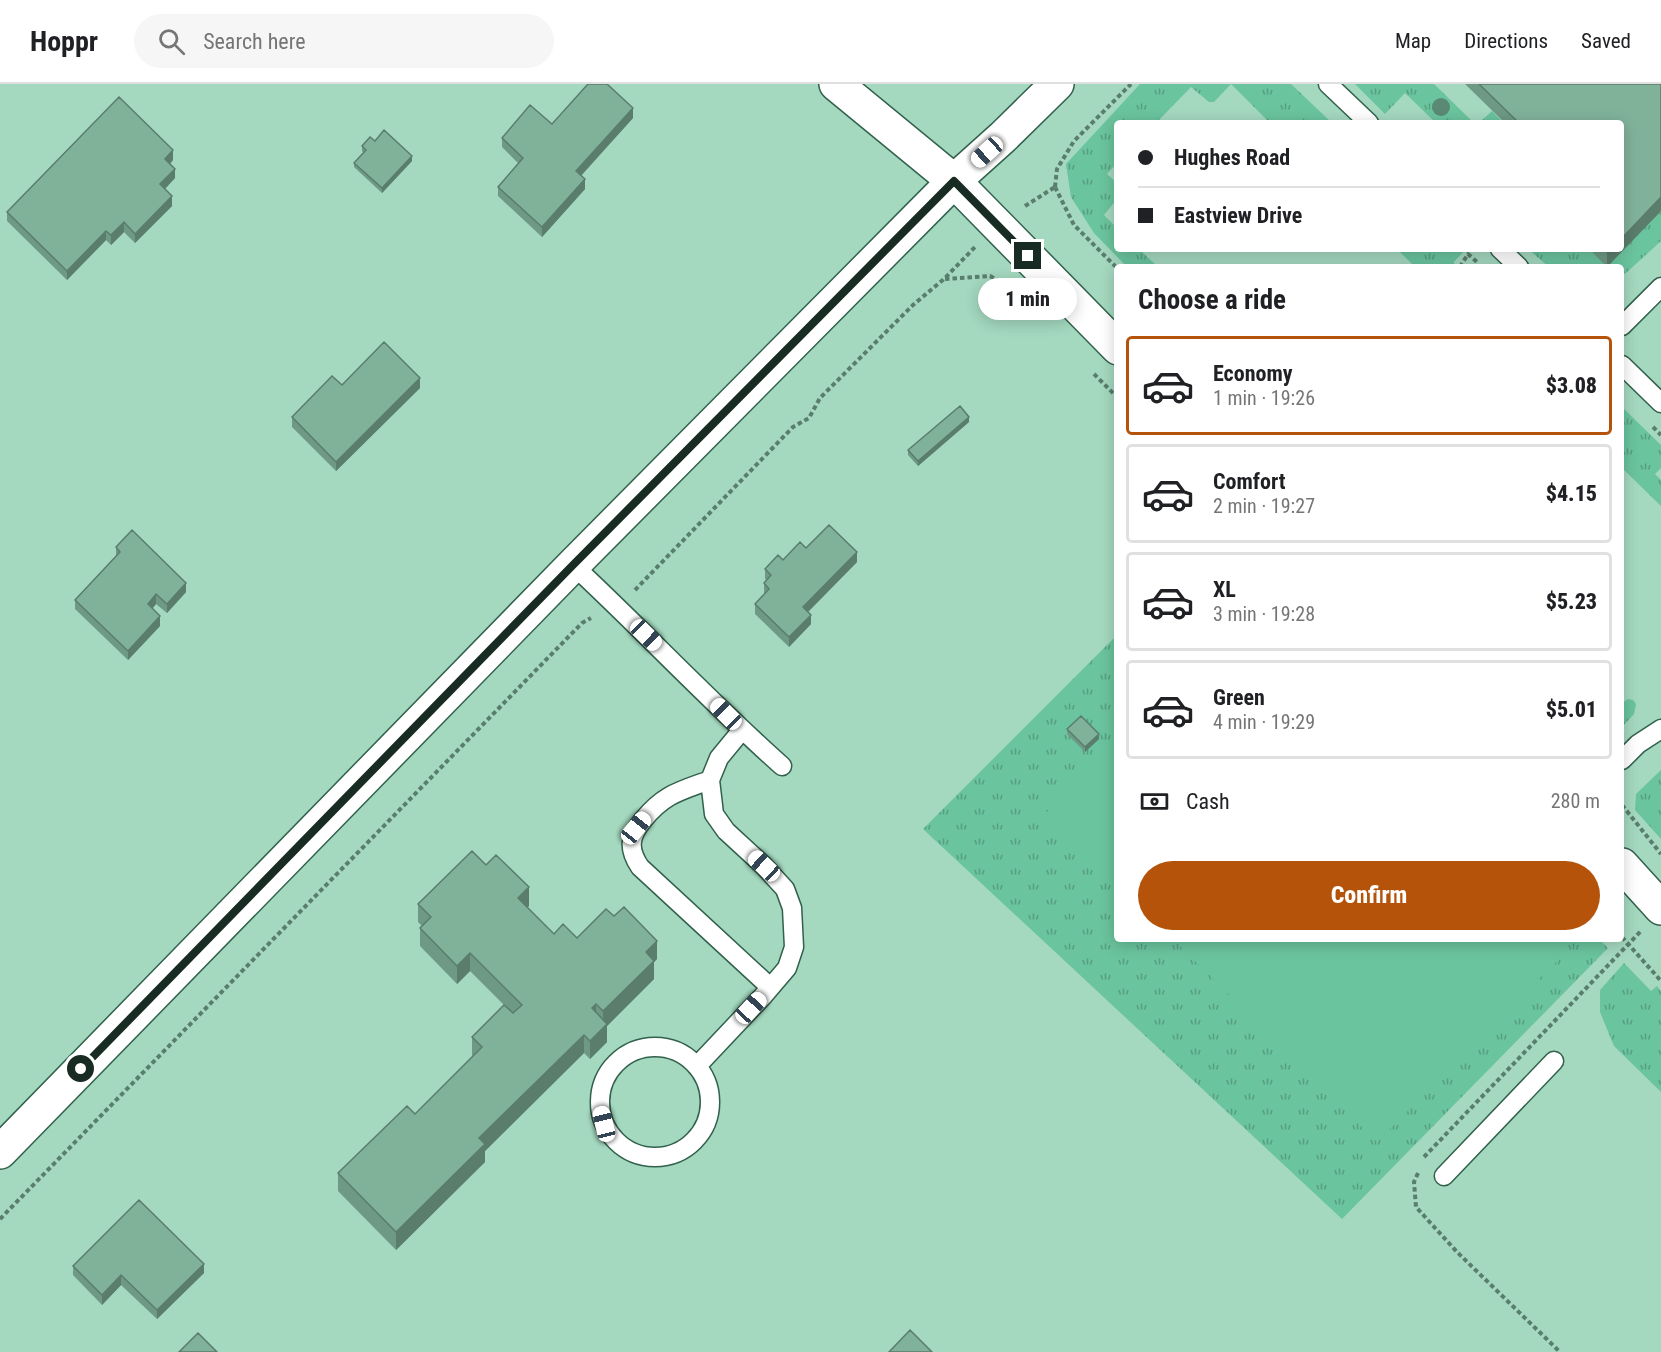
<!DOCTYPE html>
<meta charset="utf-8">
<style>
body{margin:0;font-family:"Roboto Condensed",sans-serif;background:#f6f6f6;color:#202124;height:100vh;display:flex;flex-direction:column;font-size:22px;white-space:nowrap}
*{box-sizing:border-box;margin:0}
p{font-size:20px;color:#757577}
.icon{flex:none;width:33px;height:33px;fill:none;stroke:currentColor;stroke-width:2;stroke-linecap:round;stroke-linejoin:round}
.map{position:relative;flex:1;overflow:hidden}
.panel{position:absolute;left:1114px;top:180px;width:510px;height:678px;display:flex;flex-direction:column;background:#fff;border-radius:6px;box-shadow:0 3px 15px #0003}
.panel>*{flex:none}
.hud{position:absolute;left:1114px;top:36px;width:510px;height:132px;border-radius:6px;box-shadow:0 3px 15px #0003;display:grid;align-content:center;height:132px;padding:0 24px;background:#fff}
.end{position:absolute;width:27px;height:27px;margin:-14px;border:8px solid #182c23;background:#fff;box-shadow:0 0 0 3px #fff}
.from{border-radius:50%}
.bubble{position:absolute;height:42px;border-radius:21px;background:#fff;box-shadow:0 3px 15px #0003;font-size:20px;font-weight:800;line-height:42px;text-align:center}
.car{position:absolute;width:18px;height:36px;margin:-18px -9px;border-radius:8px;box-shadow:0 0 4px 2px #0007;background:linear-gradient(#fff 24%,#345 0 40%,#fff 0 76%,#345 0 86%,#fff 0)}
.hud b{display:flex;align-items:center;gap:21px;height:57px;font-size:22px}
.hud b+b{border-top:2px solid #e0e0e0}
.hud i{width:15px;height:15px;background:#202124}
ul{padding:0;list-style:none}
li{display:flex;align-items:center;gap:18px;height:99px;margin:0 12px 9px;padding:0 12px;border:3px solid #e0e0e0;border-radius:6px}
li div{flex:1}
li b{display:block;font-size:22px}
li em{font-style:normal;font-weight:800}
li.on{border-color:#b45309}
li>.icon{width:54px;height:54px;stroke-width:1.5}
h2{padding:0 24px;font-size:27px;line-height:72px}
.pay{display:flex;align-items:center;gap:15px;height:66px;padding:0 24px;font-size:22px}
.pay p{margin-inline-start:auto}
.primary-button{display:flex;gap:12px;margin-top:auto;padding:12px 24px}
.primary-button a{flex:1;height:69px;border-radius:36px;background:#b45309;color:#fff;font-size:24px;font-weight:800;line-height:69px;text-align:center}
header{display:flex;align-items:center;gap:36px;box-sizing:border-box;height:84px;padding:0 30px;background:#fff;border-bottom:2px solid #e0e0e0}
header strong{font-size:28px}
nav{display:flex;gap:33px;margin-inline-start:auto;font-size:21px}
.search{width:420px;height:54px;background:#f6f6f6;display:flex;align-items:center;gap:15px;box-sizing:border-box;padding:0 21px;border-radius:33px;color:#757577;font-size:22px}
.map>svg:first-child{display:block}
.grass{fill:url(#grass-tufts)}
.garden{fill:#6ac49d}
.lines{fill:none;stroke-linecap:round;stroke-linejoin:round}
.service-casing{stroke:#31614c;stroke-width:21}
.tertiary-casing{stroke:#31614c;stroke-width:36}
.secondary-casing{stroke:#31614c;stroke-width:36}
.path{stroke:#5a7e6d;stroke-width:4;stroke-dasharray:4.5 3;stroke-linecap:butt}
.service{stroke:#fff;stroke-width:18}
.tertiary{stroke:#fff;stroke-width:33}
.secondary{stroke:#fff;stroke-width:33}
.path-bridge{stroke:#5a7e6d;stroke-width:4;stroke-dasharray:4.5 3;stroke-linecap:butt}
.tree{fill:#5a8974}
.wall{fill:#6e9984}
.shaded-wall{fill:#5a7d6c}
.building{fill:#80b29a;stroke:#5a7d6c;stroke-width:1.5}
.route{stroke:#182c23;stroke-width:8}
</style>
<header>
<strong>Hoppr</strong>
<div class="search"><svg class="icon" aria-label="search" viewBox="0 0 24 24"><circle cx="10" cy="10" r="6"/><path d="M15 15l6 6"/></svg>Search here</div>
<nav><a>Map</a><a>Directions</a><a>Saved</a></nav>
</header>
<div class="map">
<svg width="1661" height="1268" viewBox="0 0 1661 1268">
<defs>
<pattern id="grass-tufts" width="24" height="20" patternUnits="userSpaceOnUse" patternTransform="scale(1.5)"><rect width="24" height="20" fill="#6ac49d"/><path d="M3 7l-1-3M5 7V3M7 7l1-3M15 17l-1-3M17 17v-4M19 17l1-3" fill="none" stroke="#569f80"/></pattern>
</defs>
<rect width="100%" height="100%" fill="#a4d8bf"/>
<path class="grass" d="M1140,0H1291L1332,39H1270L1231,0L1214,18H1209L1191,3L1156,39H1118L1117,79L1107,90L1117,99V115L1104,131L1117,144L1118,165H1139L1158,183H1127L1094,149L1071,113L1066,80Z
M1355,0H1434L1474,39H1436L1405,9L1385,30Z
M1492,27L1504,39H1479Z
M1661,127V157L1626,189L1622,190V183H1549L1528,165H1589L1607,182Z
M1397,165H1464L1465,166L1454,178V183H1415Z
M1622,323L1661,361V384L1655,390L1661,396V422L1622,384Z
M1117,551L1118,855H1599L1608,864L1342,1135L923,745Z
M1628,615L1633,616L1636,620L1634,630L1622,643V619Z
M1661,686V755L1635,726L1636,710Z
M1624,879L1651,907L1657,902L1661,907V1008L1614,962L1600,928V906Z"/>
<path class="garden" d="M1117,656V800L1046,729Z
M1173,855H1543L1561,873L1377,1058Z"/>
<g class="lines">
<g class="service-casing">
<path id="service" d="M1328,0L1369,39
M1500,165L1519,183
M1622,242L1661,203
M1622,281L1661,319
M573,481C644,547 710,618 782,682
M1622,676L1638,660L1661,645
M710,696C680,707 664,710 643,736C629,753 628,765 640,783L770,903
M600 1018a55 55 0 1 1 110 0a55 55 0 1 1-110 0Z
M697,982L764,911L787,884L794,863L792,824L785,805L764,782L726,747L714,730L710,696L719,674L742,646
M1444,1092L1554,977"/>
</g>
<g class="tertiary-casing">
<path id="tertiary" d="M836,0L954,97L1118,264
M1622,781L1661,824"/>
</g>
<g class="secondary-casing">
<path id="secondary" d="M0,1068L573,481L954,97L1003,53L1057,0"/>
</g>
<path class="path" d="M1055,103L1057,85L1074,57L1131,0
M1055,103L1074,141L1118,185
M1025,122L1055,103
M1460,183L1468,170L1478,179
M945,195L990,192L1007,201
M1094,290L1118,314
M1653,343L1661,351
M635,506L793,343L809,334L820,314L913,221L944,195L975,163
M1622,721L1661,770
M1424,1073L1641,847
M1418,1089L1414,1098L1416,1123L1457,1168L1560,1268
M0,1135L582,539L591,534"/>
<use href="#service" class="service"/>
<use href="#tertiary" class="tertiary"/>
<use href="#secondary" class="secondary"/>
<path class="path-bridge" d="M1622,853L1661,897"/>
</g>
<circle class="tree" cx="1441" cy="23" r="9"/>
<path class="wall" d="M1465,0H1661V127L1607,183L1589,165H1622V39H1505Z
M633,34L581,92L585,105L542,153L498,112V103L519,80L502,63V54L552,40Z
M375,57L412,77L382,109L354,83V79L364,69L362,67V62Z
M173,76L170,80L175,94L165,105L172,122L135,159L124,148L111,161L106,156L67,196L7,137V128Z
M342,301L420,304L336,387L292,343V333Z
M969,338L918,382L908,371V366Z
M116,463L186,508L167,529L156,520L152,525L160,542L128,576L75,525V516L116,472Z
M806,464L857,478L808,528L811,540L789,563L755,530V520L765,510L764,509V499L767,496L765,495V485Z
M1067,645L1099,655L1085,668L1067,650Z
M418,820L529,822L527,823L554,850L577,854L657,875L654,878V895L607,942V958L590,975L584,969L485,1067V1078L396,1166L338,1107V1089L415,1030L473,972L472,971V953L504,921L470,887L457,900L420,862V844L422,842L418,838Z
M73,1182L204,1189L157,1235L121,1201L102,1221L73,1191Z"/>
<path class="shaded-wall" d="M633,24V34L576,97V87Z
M173,66V76L165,85V75Z
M412,72V77L382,109V104Z
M175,85V94L160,110V100Z
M585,95V105L542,153V143Z
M172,112V122L135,159V150Z
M1661,113V127L1607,183V168L1611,165H1622V154Z
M124,138V148L111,161V151Z
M106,147V156L67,196V187Z
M420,294V304L336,387V378Z
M969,333V338L918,382V377Z
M857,468V478L803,533V523Z
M186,499V508L167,529V520Z
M156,510V520L148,530V520Z
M811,531V540L789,563V553Z
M160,532V542L128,576V567Z
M1099,650V655L1085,668V663Z
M529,803V822L518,832V814Z
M657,857V875L654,878V895L607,942V958L590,975V957L603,944V927L646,868Z
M470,869V887L457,900V882Z
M596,920V938L592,924Z
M584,951V969L485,1067V1078L396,1166V1148L479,1054Z
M204,1180V1189L157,1235V1226Z
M121,1191V1201L102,1221V1211Z"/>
<path class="building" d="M588,0H607L633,24L576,87L585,95L542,143L498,103L523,74L502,54L530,21L552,40Z
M1479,0H1661V113L1622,154V39H1519Z
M119,13L173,66L165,75L175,85L160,100L172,112L135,150L124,138L111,151L106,147L67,187L7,128Z
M384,46L412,72L382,104L354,79L366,66L362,62L370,53L375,57Z
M1604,165H1611L1607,168Z
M384,258L420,294L336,378L292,333L332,292L342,301Z
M960,322L969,333L918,377L908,366Z
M829,441L857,468L803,523L811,531L789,553L755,520L769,505L764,499L771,491L765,485L778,471L783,476L800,458L806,464Z
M132,446L186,499L167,520L156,510L148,520L160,532L128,567L75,516L120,468L116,463Z
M1081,632L1099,650L1085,663L1067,645Z
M472,767L486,781L496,771L529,803L518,814L554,850L563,840L577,854L606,825L614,832L624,823L657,857L646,868L654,877L603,927L596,920L592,924L607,940L590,957L584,951L479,1054L485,1060L396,1148L338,1089L407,1022L415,1030L482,963L472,953L504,921L513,929L522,921L470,869L457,882L420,844L431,833L418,820Z
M139,1116L204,1180L157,1226L121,1191L102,1211L73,1182Z
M910,1246L932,1268H889Z
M198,1249L217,1268H179Z"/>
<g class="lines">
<path class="route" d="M81,985L573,481L954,97L1028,172"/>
</g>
</svg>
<i class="end from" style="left:81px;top:985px"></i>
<i class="end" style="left:1028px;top:172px"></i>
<div class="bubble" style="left:978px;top:194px;width:99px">1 min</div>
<i class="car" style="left:987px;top:68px;rotate:228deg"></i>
<i class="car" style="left:646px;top:551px;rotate:134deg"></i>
<i class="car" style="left:726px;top:630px;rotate:315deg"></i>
<i class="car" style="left:636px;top:744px;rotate:39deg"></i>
<i class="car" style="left:764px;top:782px;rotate:313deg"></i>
<i class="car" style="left:751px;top:924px;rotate:43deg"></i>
<i class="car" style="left:604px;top:1040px;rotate:346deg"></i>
<div class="hud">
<b><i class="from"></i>Hughes Road</b>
<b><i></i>Eastview Drive</b>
</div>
<section class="panel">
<h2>Choose a ride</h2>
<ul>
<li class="on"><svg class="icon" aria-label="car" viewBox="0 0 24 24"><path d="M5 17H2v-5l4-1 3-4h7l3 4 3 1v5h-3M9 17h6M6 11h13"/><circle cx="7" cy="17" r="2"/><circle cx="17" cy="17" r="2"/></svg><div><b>Economy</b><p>1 min · 19:26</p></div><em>$3.08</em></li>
<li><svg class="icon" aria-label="car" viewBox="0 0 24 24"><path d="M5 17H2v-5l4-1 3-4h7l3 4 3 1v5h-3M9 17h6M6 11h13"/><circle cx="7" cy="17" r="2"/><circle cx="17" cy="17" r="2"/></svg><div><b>Comfort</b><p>2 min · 19:27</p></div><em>$4.15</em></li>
<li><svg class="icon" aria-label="car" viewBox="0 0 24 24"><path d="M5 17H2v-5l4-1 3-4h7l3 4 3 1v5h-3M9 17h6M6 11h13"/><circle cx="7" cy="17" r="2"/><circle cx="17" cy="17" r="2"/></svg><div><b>XL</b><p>3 min · 19:28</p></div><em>$5.23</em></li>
<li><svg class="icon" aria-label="car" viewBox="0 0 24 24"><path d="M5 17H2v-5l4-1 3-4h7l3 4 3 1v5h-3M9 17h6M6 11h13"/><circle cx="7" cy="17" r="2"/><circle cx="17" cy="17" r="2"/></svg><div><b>Green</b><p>4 min · 19:29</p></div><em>$5.01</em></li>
</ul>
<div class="pay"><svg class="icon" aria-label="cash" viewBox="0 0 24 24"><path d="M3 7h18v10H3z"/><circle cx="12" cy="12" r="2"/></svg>Cash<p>280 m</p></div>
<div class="primary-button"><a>Confirm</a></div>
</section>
</div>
